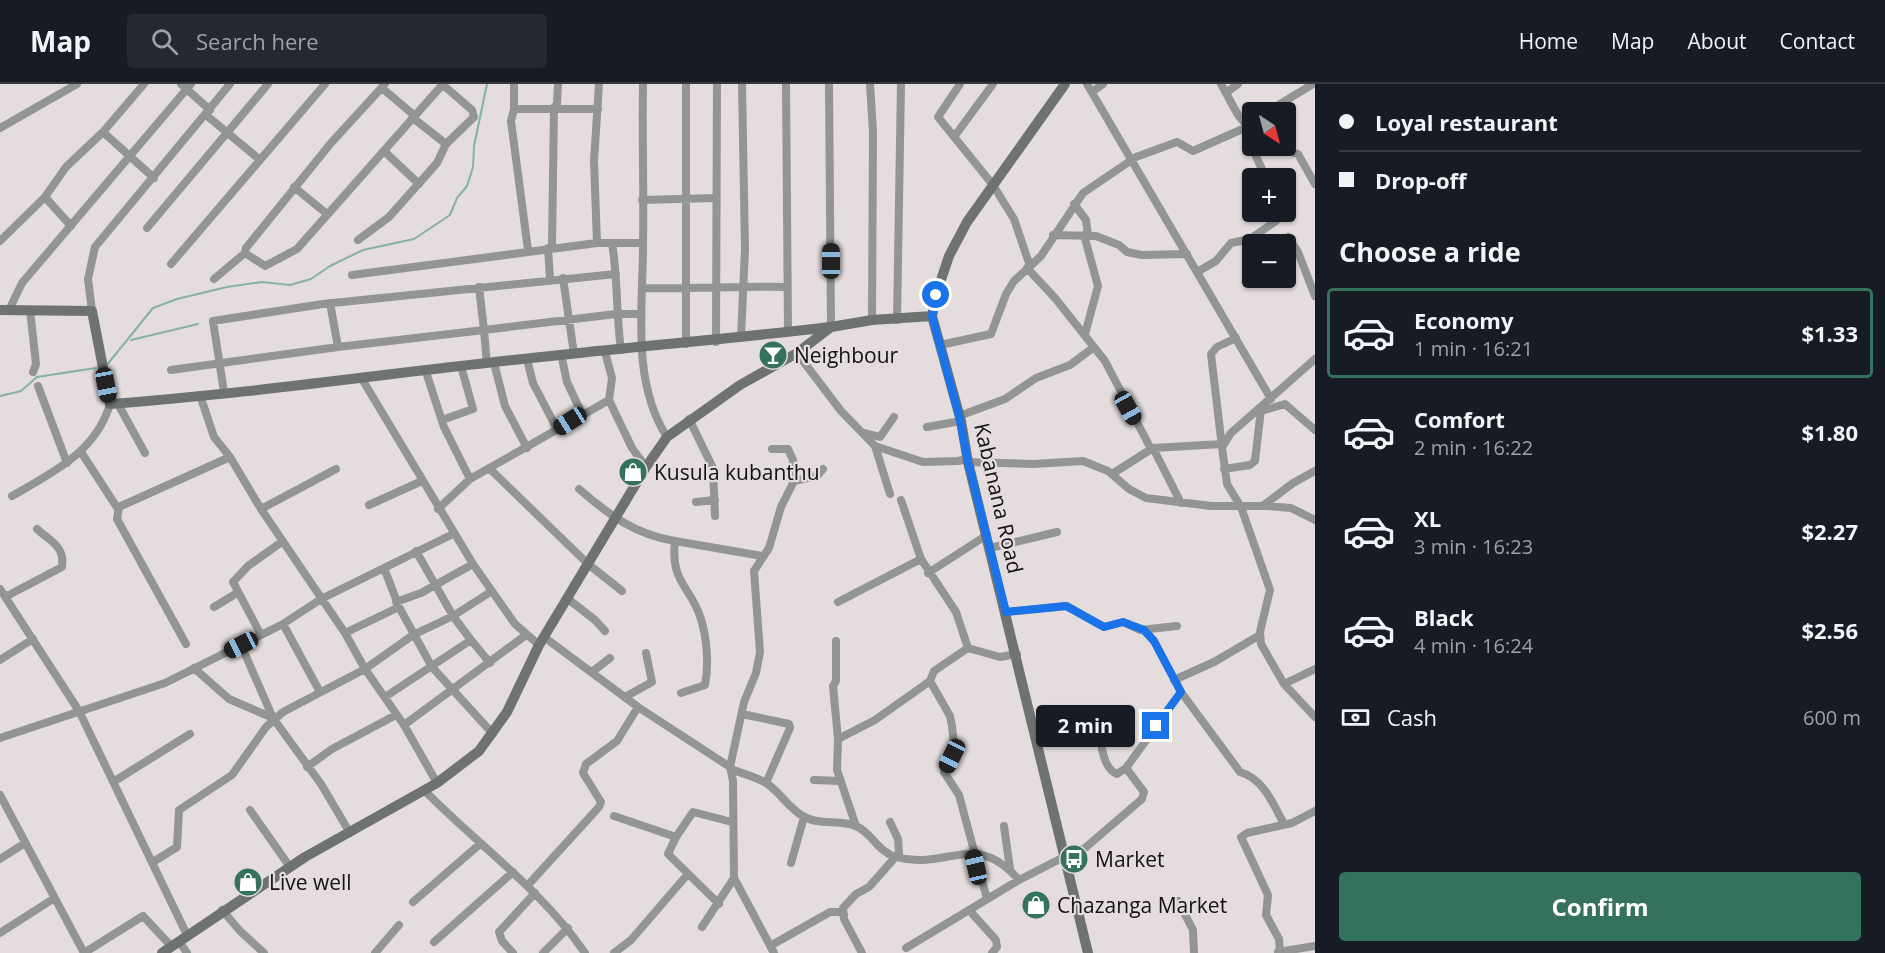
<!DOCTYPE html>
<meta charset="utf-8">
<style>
body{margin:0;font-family:"Open Sans",sans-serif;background:#242831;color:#f1f3f6;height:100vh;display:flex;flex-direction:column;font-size:22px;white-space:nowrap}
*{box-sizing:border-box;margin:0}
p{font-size:20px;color:#9ea1a6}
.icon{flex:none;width:33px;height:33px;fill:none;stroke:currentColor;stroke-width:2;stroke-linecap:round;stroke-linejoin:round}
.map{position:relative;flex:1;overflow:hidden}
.panel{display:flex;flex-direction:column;background:#171b24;width:570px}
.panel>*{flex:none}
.top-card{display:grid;align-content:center;height:132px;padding:0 24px;background:#171b24}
.needle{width:39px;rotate:144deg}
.tools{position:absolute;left:1242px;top:18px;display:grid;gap:12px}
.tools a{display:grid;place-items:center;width:54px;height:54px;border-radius:6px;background:#171b24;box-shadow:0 2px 4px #0004;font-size:30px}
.end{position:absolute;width:27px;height:27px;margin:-14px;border:8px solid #1a73e8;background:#fff;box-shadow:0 0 0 3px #fff}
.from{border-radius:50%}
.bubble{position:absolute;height:42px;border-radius:6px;background:#171b24;box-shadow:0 2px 4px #0004;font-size:20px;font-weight:700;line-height:42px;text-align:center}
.car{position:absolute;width:18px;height:36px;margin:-18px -9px;border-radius:8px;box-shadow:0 0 4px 2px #0007;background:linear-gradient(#222 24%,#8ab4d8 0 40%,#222 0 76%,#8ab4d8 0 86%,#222 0)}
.top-card b{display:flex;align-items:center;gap:21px;height:57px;font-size:22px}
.top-card b+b{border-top:2px solid #363941}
.top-card i{width:15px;height:15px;background:#f1f3f6}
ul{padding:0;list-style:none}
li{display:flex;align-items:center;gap:18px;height:90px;margin:0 12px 9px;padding:0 12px;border:3px solid transparent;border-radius:6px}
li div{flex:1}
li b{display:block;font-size:22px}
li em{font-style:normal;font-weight:700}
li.active{border-color:#35725d}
li>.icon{width:54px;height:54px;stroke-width:1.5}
h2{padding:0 24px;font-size:27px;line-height:72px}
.pay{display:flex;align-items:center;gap:15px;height:66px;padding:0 24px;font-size:22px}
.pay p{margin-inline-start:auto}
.button{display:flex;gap:12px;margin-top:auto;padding:12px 24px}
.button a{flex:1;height:69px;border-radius:6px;background:#35725d;color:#fff;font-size:24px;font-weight:700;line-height:69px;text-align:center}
header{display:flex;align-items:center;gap:36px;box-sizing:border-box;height:84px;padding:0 30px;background:#171b24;border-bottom:2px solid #363941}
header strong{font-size:28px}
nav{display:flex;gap:33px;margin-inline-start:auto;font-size:21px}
.search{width:420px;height:54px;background:#242831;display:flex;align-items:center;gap:15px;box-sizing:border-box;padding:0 21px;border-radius:6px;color:#9ea1a6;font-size:22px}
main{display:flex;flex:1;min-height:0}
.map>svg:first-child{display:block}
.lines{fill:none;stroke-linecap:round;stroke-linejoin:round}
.stream{stroke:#86b3a1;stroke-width:2}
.street{stroke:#929594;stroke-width:8}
.secondary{stroke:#6e7270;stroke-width:10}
.route{stroke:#1a73e8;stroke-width:8}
.labels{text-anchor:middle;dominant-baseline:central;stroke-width:4.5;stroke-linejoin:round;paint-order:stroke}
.poi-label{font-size:21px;fill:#141112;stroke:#e4dcdd;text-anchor:start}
.street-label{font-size:21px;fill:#141112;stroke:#e4dcdd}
</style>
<header>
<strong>Map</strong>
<div class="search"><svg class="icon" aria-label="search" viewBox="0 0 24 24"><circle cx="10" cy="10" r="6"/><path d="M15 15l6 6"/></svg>Search here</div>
<nav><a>Home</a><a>Map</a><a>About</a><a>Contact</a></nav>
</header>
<main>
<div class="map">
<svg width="1315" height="869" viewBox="0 0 1315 869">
<rect width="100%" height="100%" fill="#e4dcdd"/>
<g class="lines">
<path class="stream" d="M131,256L198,240
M106,282L153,224L177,215L227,203L262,198L290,201L311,195L330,182L363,166L414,155L450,131L457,114L467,102L473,83L474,62L487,0
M0,312L21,307L37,293L96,284"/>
<path class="street" d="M181,0L210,26
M514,0V25L511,37L528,166
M643,0C642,54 644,107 643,161C643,224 631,297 667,353
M786,0L788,248
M829,0L831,243
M870,0L873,48L872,236
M960,0L938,33L993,101L1014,135L1030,182
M1087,0L1271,315
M1221,0L1238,31L1252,48
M382,4L415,32
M1092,8L1103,0
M1227,8L1238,0
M514,25H598
M1267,28L1313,0
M206,31L259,75
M413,34L446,60
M0,44L77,0
M103,48L154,94
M954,53L993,0
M1259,62L1255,70L1266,94
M1269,62L1298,70L1315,100
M385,68L419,100
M294,103L327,130
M45,113L71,142
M642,116L715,114
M1074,120L1086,136L1088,151
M147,144L268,0
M1053,151L1096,152L1119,161L1127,168L1142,171L1187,170
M1084,151L1098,202L1085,250
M1288,153L1298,168L1315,212
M358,156L389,133L437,79L446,60L474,33L472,26L442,0
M0,157L45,113L66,83L103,48L144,0
M597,159H643
M612,159C618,194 616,230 621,266
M552,163L554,23L557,21L558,0
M548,164L550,195
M245,169L265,182L297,165L443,0
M171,180L325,0
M1027,184L1055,214L1105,277L1151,365
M1197,188L1216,177L1231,159L1250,155L1273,139L1276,137L1275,128
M352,191L597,159L594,77L599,0
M563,194L574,270
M214,195L245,169L246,164L331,59L385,0
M479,203L484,246L616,230H641
M642,204C691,205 739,202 787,203
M330,219L338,263L484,246L487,280
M9,226L22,199L191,0
M30,226L36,280L33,288
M92,227L88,195L95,163L230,0
M897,236L901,0
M741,254L745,165L742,0
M716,258L717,0
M686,260V0
M940,261L991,250L1006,210L1014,197L1041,172L1083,109L1136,73L1177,58L1193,67L1247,43L1252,37
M605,268L612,294L609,316
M797,269L841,327L875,362L923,378L958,377L968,375
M561,270L567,298L582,330
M527,275L533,299L557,345
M1315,275L1231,349L1222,363L1227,400L1241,423L1270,506L1260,548L1261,560L1284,600L1315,633
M494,279L505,322L527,364
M171,286L338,263
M426,288L444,343L470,395L609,316L632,364L646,383
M362,295L473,480L515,540L539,561
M38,302L67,379
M224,308L213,237L323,220L616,190
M200,311L214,353L230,373L261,425L345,549L365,585L404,641L437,699
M118,320L145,369
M1261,327L1285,320L1315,346
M959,332L1005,315L1036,294L1070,281L1094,263
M689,335L713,384L715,432
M442,336L473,325L461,282
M927,343L961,337
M865,349L880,353L894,333
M875,362L890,410
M1222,363L1211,270L1217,263L1236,254
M1153,364L1181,419
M772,365H788L793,376L794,397
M81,368L118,425
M968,378L1033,380L1083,377L1108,387L1129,405L1146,414L1211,422H1268L1291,424L1315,436
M490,385L588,480L622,507
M1224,385L1250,381L1255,377L1261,325
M1112,390L1153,364L1222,360
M579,405C609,431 636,451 675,457C670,499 691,502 701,535C707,555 709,581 705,601L681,609
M12,412C52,389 96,368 110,320
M901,416L921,475L956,528L968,564
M696,418L715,416
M369,421L422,397
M1264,421L1293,399L1315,387
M261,425L336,385
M438,425L470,395
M675,457L762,472
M990,464L1057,448
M384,484L399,523L432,583L493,650
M928,489L987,451
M0,505L79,627L187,851
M5,513L62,483C65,462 50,457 37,445
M568,515L595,536L605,547
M396,518L421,509L473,480
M838,518L921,475
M214,523L237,509
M1006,528L1067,522L1104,543L1123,538L1140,546L1177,542
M283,540L320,608
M1144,546L1154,557L1181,608L1240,688C1264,695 1273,720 1284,740
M345,549L399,523
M261,551L233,498L248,482L283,457
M544,553L638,623L730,683
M471,556L490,579
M836,557V597L833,602L838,655
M186,560L117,435L119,423L230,373
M241,561L273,634L321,700L350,749
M0,576L33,555
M194,584L229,615L273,634
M592,588L610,574
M1174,596L1214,578L1260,551
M930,597L950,632L952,642L954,661L944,688L959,711L987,815
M1284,600L1315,585
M385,613L471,556L453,532L416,467
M625,613L652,598L646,569
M742,630L789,640L790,644L766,699
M404,641L526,551
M0,654L165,599L283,540L321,515L453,450
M1102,665C1104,674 1107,686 1117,690L1126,684L1181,608
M307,683L332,665L396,631
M731,685C742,690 759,693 769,701C781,710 789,724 803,732C819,742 840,735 856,742C872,749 878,768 896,773C947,787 975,745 1019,796
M814,696L840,697
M113,698L190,650
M424,706C478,761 541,805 585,869
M0,711L84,869
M250,726L290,783
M614,732L676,753L693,728L732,738
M856,742L837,686L838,655L875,636L930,597L934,587L968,564L1000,573L1017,570
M1004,742L1010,785
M676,753L668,770L719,820
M1064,771L1085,764L1142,715L1144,708L1126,684
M0,775L25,759
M153,778L177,763L179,726L232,691L266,643L283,628L365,585L413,551L453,532L492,507
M791,779L804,733
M528,801L599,723L601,718L583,689L586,680L617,657L638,623
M1178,817L1193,846L1194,869
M413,818L480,760
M222,826L240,847L264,869
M969,826L996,856L997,863L992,869
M702,843L734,794
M0,849L53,815
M179,857L187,869
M434,858L513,788
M770,862L830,828H840L844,831
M906,864L1019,796L1064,773
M1280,867L1279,855L1266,831L1268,811L1241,753L1247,749L1292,739L1315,727
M1278,868L1315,862
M84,869L143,832L171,862
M375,869L399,841
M513,869L502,857L499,848L535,809
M543,869L568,844
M614,869L631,856L687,791
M774,869L734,794L733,697L730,683L744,618L756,589L760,568L754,487L769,464L781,423L794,397L817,392L823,385
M862,869L844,835L843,824L856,810L869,803L899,769L898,755L890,738"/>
<path class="secondary" d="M1065,0L967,138L949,172L936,211L932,232L961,337L968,378L1088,869
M0,226L92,227L110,320C260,309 410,286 560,271C650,261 740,254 830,243
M162,869L305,773L437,699L479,667L507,628L539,561L646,383L667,353L740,301L797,269L831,243L872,236L932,232"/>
</g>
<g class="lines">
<path class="route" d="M936,211L932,232L959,332L968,378L1006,528L1066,522L1104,543L1123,538L1144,546L1154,557L1181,608L1156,642"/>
</g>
<defs>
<g id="bar-disc" transform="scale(1.5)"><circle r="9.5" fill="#35725d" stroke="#e4dcdd"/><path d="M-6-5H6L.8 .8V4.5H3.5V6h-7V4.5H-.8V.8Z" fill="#fff"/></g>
<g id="shop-disc" transform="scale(1.5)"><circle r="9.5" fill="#35725d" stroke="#e4dcdd"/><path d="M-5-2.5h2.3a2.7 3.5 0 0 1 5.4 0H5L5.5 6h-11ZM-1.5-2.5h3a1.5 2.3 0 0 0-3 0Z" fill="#fff"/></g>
<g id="bus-disc" transform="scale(1.5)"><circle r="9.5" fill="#35725d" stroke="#e4dcdd"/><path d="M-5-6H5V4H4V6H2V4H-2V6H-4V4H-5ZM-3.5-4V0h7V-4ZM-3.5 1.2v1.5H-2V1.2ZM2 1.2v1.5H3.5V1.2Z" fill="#fff"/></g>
</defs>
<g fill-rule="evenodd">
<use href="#bar-disc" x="773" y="271"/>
<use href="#shop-disc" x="633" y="388"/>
<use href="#bus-disc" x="1074" y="775"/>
<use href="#shop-disc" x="248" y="798"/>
<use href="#shop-disc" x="1036" y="821"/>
</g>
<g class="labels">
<g class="poi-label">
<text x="794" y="271">Neighbour</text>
<text x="654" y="388">Kusula kubanthu</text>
<text x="1095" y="775">Market</text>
<text x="269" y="798">Live well</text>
<text x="1057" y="821">Chazanga Market</text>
</g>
<g class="street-label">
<text transform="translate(999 414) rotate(77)">Kabanana Road</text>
</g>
</g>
</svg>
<div class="tools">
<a><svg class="needle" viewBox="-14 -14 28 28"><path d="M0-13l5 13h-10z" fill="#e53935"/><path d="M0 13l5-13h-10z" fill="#9ea1a6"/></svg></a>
<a>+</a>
<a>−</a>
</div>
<i class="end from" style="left:936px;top:211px"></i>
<i class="end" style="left:1156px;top:642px"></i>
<div class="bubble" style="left:1036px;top:621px;width:99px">2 min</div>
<i class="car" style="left:831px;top:177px;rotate:0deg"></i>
<i class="car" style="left:106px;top:301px;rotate:169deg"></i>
<i class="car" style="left:1128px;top:324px;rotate:151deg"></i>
<i class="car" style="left:570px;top:337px;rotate:238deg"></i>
<i class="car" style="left:241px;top:561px;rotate:243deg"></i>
<i class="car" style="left:952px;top:672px;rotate:206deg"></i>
<i class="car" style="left:976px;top:783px;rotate:347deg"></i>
</div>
<section class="panel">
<div class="top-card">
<b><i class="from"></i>Loyal restaurant</b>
<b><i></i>Drop-off</b>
</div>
<h2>Choose a ride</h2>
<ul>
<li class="active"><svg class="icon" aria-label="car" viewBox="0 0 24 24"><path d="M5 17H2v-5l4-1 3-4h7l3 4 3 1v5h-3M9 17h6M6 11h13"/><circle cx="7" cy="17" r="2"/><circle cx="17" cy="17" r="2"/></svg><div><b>Economy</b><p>1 min · 16:21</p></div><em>$1.33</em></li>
<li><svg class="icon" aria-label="car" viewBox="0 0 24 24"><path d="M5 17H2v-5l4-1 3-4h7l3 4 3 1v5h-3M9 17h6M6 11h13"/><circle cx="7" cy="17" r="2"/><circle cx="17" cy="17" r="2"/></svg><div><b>Comfort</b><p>2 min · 16:22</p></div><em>$1.80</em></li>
<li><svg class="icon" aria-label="car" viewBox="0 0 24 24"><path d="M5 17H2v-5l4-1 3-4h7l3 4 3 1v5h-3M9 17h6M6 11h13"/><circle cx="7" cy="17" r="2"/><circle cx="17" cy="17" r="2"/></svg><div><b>XL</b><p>3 min · 16:23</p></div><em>$2.27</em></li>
<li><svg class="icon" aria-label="car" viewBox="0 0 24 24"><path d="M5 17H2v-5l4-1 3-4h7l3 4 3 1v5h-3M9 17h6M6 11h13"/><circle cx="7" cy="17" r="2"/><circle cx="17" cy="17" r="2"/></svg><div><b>Black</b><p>4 min · 16:24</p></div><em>$2.56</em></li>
</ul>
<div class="pay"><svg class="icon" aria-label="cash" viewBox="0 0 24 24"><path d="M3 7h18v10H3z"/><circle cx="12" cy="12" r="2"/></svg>Cash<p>600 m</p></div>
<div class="button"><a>Confirm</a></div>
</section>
</main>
